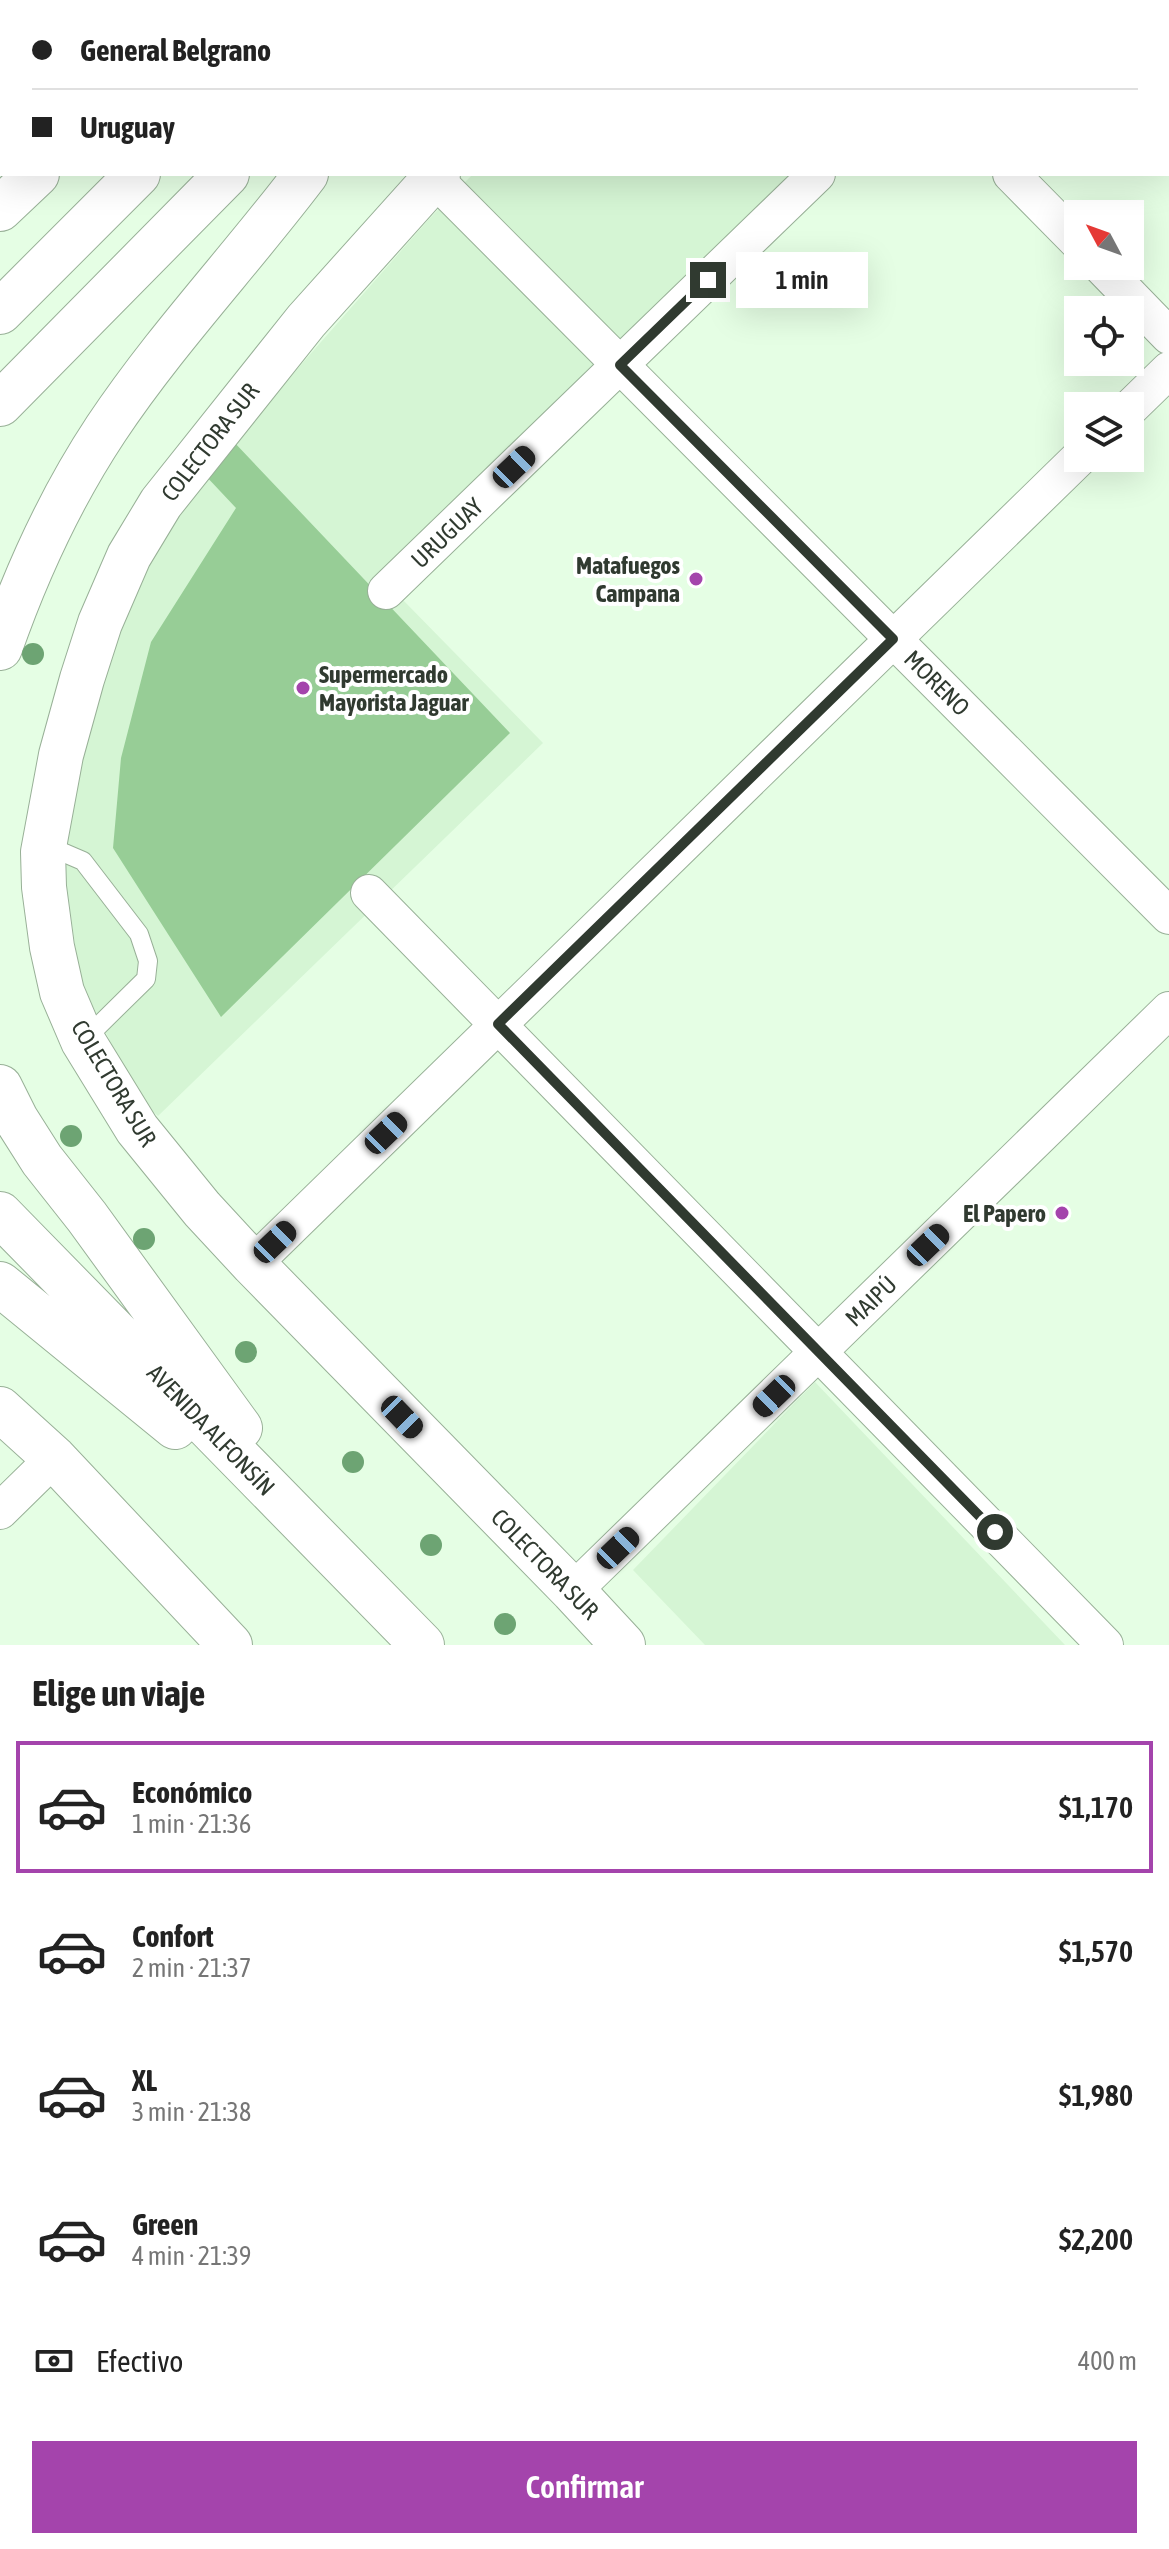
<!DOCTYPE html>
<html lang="es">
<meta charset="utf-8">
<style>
body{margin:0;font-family:"Asap Condensed",sans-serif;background:#f2f2f2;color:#222;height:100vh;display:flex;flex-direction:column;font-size:30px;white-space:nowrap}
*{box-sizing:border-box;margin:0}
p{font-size:26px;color:#767676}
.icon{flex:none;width:44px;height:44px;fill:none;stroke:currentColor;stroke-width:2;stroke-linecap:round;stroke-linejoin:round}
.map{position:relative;height:1645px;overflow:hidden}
.panel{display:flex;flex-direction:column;background:#fff;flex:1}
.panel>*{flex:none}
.guide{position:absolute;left:0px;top:0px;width:1170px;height:176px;box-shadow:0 8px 32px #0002;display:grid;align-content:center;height:176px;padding:0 32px;background:#fff}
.needle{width:52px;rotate:311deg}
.buttons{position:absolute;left:1064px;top:200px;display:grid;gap:16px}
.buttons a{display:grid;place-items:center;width:80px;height:80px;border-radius:0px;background:#fff;box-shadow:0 8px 32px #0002;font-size:40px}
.end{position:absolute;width:36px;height:36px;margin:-18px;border:10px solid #303a30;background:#fff;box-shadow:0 0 0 4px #fff}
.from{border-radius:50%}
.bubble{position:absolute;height:56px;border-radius:0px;background:#fff;box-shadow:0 8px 32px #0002;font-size:26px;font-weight:600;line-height:56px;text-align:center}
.car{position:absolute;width:24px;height:48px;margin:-24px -12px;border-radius:10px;box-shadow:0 0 6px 2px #0007;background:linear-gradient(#222 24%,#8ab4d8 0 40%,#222 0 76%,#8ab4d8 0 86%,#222 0)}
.guide b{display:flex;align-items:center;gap:28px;height:76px;font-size:30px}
.guide b+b{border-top:2px solid #e0e0e0}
.guide i{width:20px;height:20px;background:#222}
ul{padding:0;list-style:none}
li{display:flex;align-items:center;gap:24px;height:132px;margin:0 16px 12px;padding:0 16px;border:4px solid transparent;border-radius:0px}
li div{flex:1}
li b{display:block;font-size:30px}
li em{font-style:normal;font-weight:600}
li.active{border-color:#a444ac}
li>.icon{width:72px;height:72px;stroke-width:1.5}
h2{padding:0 32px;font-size:36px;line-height:96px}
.pay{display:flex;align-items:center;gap:20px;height:88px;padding:0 32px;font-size:30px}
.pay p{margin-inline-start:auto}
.action{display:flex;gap:16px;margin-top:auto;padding:16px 32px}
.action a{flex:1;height:92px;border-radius:0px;background:#a444ac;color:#fff;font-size:32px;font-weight:600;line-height:92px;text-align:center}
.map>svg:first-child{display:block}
.built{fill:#d5f5d4}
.building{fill:#97cd96}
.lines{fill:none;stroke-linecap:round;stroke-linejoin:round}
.lane-casing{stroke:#98b097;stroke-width:20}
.street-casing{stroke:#98b097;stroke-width:38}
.secondary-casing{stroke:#98b097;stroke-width:46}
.highway-casing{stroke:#98b097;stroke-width:46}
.lane{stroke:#fff;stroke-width:18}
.street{stroke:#fff;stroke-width:36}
.secondary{stroke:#fff;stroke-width:44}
.highway{stroke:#fff;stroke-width:44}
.tree{fill:#6da473}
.route{stroke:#303a30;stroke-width:10}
.poi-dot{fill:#a444ac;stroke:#fff;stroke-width:3}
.labels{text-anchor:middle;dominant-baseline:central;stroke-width:8;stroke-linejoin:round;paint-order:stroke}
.street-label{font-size:24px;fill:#303a30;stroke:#fff}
.poi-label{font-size:24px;font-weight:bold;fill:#303a30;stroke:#fff;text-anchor:end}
</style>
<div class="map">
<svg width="1169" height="1645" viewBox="0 0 1169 1645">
<rect width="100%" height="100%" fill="#e5fee4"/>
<path class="built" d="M644,0H971L969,2H642Z
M473,174H791L381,572L402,599L543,743L158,1116L139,1099L80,981L64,867L74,782L105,643L169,515L429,219Z
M815,1382L1065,1645H705L633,1570Z"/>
<path class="building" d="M233,441L510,733L221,1017L113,848L121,758L151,642L236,508L204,474Z"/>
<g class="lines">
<g class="lane-casing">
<path id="lane" d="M43,852H62L83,861L139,934L148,961L146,979L83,1041"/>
</g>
<g class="street-casing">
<path id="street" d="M841,0L843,2
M996,2L998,0
M1011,174L1078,242
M434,178L1169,916
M1101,266L1169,336
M1130,408L1169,370
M386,591L817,174
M369,893L1105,1645
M253,1264L1079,458
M0,1511L54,1458
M573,1591L1169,1010"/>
</g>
<g class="secondary-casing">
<path id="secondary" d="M137,2L139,0
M611,2L613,0
M0,115L2,113
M438,174L306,321L161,503L129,556L100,623L82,679L61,755L43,852L44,887L52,947L62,992L83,1041L137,1129L202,1209L253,1264L573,1591L623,1645
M0,1087L16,1119L42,1160L87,1217L240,1428
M0,1214L422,1645
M0,1284L175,1427
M0,1409L54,1458L230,1645"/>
</g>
<g class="highway-casing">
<path id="highway" d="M207,2L209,0
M309,2L311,0
M398,2L400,0
M0,209L37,174
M0,312L138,174
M0,404L227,174
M0,648C27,571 61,497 106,429C166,339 241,260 306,174"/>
</g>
<use href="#lane" class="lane"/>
<use href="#street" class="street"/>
<use href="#secondary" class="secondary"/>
<use href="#highway" class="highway"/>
</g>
<g class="tree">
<circle cx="33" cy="654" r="11"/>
<circle cx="71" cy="1136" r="11"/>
<circle cx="144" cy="1239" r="11"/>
<circle cx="246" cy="1352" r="11"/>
<circle cx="353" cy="1462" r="11"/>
<circle cx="431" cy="1545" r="11"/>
<circle cx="505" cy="1624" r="11"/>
</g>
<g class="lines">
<path class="route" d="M708,280L620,365L893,639L498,1024L995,1532"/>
</g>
<g class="poi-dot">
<circle cx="696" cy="579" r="8"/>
<circle cx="303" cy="688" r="8"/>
<circle cx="1062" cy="1213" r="8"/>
</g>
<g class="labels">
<g class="street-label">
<text transform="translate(210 442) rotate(-52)">COLECTORA SUR</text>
<text transform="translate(447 533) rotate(-44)">URUGUAY</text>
<text transform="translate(937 683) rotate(45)">MORENO</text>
<text transform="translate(114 1083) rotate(59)">COLECTORA SUR</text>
<text transform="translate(871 1301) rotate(-44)">MAIPÚ</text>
<text transform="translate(211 1430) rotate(46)">AVENIDA ALFONSÍN</text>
<text transform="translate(545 1564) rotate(46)">COLECTORA SUR</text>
</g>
<g class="poi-label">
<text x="680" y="565">Matafuegos<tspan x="680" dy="28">Campana</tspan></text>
<text x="319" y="674" text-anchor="start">Supermercado<tspan x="319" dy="28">Mayorista Jaguar</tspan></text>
<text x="1046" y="1213">El Papero</text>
</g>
</g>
</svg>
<div class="buttons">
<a><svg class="needle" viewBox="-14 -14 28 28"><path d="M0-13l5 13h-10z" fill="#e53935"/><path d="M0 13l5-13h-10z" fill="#767676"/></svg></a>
<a><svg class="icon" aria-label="locate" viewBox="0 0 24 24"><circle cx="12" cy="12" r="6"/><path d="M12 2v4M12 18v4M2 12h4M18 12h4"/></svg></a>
<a><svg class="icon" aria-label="layers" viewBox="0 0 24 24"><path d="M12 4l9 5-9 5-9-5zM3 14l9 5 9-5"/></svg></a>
</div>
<i class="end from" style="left:995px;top:1532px"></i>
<i class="end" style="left:708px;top:280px"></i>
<div class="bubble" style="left:736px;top:252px;width:132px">1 min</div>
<i class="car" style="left:514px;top:467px;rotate:46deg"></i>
<i class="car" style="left:386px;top:1133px;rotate:46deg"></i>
<i class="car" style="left:275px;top:1242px;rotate:46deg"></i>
<i class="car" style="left:928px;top:1245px;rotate:46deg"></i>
<i class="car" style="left:774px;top:1396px;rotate:226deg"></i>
<i class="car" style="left:402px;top:1417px;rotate:136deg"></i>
<i class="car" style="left:618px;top:1548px;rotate:46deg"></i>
<div class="guide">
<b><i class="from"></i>General Belgrano</b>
<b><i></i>Uruguay</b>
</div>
</div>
<section class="panel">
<h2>Elige un viaje</h2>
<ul>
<li class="active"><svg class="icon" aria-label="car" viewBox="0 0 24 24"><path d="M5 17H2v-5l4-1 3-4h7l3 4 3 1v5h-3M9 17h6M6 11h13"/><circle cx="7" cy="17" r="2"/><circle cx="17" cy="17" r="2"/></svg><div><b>Económico</b><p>1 min · 21:36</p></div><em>$1,170</em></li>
<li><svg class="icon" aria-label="car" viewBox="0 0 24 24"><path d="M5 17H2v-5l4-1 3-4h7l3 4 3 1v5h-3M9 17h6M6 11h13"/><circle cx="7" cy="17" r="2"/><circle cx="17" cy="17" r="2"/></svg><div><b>Confort</b><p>2 min · 21:37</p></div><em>$1,570</em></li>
<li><svg class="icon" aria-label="car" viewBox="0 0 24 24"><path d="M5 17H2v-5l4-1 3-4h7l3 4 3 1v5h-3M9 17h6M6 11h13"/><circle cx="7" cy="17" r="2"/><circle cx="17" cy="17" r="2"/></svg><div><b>XL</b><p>3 min · 21:38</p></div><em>$1,980</em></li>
<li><svg class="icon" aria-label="car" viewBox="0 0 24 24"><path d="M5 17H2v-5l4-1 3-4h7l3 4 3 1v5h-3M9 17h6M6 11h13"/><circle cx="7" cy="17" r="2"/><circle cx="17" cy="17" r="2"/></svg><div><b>Green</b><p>4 min · 21:39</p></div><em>$2,200</em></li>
</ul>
<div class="pay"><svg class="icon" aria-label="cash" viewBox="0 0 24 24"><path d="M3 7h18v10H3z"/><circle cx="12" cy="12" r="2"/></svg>Efectivo<p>400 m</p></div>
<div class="action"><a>Confirmar</a></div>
</section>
